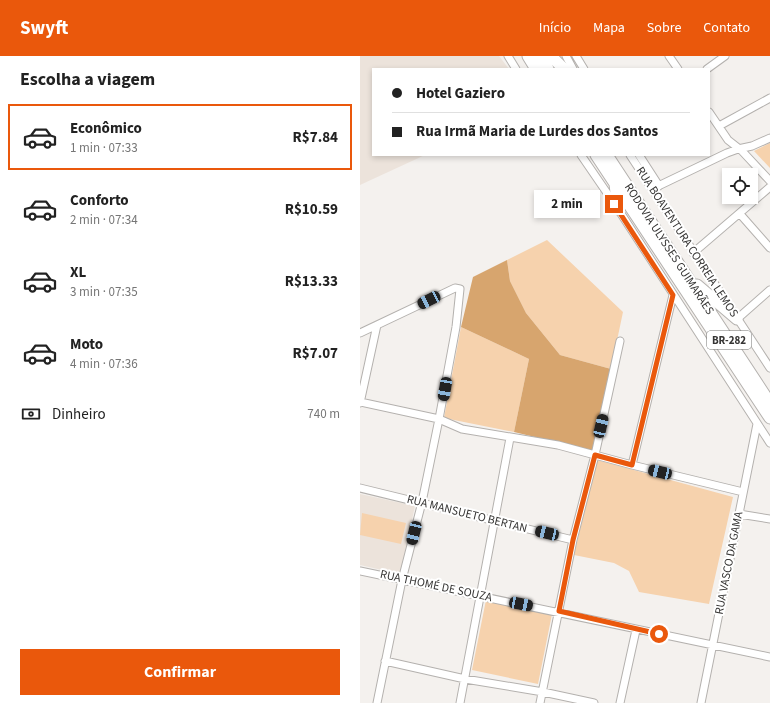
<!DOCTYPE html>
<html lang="pt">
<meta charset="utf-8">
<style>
body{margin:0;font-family:"Source Sans 3",sans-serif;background:#f2f2f2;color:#222;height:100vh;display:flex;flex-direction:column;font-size:15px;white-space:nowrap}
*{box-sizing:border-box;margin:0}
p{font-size:13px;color:#767676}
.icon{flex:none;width:22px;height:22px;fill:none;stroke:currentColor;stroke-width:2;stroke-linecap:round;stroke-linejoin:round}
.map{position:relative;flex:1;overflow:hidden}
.panel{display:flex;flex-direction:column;background:#fff;width:360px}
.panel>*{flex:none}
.hud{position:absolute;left:12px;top:12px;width:338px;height:88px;border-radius:0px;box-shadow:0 2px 6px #0003;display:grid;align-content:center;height:88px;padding:0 20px;background:#fff}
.tools{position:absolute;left:362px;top:112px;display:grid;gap:8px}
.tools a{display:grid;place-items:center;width:36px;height:36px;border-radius:0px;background:#fff;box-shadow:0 2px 6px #0003;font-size:20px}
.end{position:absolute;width:18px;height:18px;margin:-9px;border:5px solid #ea580c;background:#fff;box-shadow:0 0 0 2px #fff}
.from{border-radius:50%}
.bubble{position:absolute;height:28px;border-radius:0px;background:#fff;box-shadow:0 2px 6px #0003;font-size:13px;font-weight:700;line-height:28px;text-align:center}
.car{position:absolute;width:12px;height:24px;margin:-12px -6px;border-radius:5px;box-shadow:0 0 3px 1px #0007;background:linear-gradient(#222 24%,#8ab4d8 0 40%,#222 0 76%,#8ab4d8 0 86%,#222 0)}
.hud b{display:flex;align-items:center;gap:14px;height:38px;font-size:15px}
.hud b+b{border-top:1px solid #e0e0e0}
.hud i{width:10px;height:10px;background:#222}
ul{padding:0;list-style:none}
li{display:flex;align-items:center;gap:12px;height:66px;margin:0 8px 6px;padding:0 12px;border:2px solid transparent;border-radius:0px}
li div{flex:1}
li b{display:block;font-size:15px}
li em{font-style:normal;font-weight:700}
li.on{border-color:#ea580c}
li>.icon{width:36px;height:36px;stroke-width:1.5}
h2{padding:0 20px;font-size:18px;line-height:48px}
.pay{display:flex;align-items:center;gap:10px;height:44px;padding:0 20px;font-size:15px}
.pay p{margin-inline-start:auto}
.primary-button{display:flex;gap:8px;margin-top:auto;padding:8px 20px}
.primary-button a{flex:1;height:46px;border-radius:0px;background:#ea580c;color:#fff;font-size:16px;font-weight:700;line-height:46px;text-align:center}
header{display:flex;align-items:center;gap:24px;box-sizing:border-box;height:56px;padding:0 20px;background:#ea580c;color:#fff}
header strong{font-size:19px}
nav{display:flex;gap:22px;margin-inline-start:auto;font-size:14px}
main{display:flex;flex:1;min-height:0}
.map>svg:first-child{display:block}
.built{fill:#ece3db}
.green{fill:#f6d2ad}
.forest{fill:#d7a56e}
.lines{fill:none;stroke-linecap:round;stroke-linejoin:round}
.minor-casing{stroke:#b4b1ae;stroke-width:9}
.highway-casing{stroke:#b4b1ae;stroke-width:13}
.minor{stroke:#fff;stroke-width:7}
.highway{stroke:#fff;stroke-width:11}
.route{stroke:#ea580c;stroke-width:5}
.labels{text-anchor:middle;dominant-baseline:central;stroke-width:4;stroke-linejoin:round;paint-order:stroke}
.shield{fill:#fff;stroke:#727271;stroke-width:1}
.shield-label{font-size:11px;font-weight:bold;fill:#363534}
.street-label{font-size:12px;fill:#363534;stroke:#fff}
</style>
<header>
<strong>Swyft</strong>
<nav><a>Início</a><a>Mapa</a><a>Sobre</a><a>Contato</a></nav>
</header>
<main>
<section class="panel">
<h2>Escolha a viagem</h2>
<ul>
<li class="on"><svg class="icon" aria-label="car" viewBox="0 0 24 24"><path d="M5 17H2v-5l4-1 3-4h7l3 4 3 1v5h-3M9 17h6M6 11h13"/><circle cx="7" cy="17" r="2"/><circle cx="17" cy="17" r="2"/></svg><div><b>Econômico</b><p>1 min · 07:33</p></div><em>R$7.84</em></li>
<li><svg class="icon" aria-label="car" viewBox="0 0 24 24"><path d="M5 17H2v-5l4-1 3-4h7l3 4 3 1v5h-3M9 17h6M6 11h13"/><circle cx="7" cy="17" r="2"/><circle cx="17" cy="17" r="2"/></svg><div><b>Conforto</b><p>2 min · 07:34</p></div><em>R$10.59</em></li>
<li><svg class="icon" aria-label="car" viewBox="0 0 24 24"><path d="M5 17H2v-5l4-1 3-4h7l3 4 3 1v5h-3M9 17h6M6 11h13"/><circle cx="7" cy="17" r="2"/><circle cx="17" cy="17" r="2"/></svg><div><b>XL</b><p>3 min · 07:35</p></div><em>R$13.33</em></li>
<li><svg class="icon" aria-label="car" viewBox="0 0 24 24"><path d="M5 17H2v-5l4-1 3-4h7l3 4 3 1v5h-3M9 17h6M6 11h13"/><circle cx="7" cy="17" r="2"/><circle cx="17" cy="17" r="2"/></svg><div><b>Moto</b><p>4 min · 07:36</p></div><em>R$7.07</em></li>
</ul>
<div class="pay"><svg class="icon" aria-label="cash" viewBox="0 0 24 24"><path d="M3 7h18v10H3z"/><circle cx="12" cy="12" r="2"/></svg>Dinheiro<p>740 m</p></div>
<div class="primary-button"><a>Confirmar</a></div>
</section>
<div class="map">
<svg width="410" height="647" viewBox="0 0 410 647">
<rect width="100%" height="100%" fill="#f4f1ee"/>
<path class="built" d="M0,0H139L149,13H13V99H65L0,129Z
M0,438L55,450L40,518L0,509Z"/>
<path class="green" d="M410,87V112L394,95Z
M187,184L263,256L251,313L200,299L166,257L150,225L147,204Z
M101,271L169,303L154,376L84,362Z
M237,404L373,441L349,548L279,536L269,515L254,507L214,499Z
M2,457L46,467L41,488L0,479Z
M126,544L192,558L178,628L112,614Z"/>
<path class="forest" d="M147,204L150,225L166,257L200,299L251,313L233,395L154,376L169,303L101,271L113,221Z"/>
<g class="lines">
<g class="minor-casing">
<path id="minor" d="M148,0L156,13
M206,0L213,13
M216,0L224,13
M309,0L318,13
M347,13L365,0
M349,56L368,84L382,95L410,125
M359,70L410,42
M221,99L258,153L410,387
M270,99L410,312
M279,99L299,130
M292,133L367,97L378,93L392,90L410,82
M380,158L410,192
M333,197L410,131
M377,263L410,234
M0,277L95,232L100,233L96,271L79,363L62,446L42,524L17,647
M0,346L79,363L102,373L198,389L272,409L383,436
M0,347L17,269
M272,409L313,239
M0,432L213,484
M379,458L410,463
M0,515L410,601
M25,605L105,623L183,636L234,647
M100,647L150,382
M180,647L213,484L235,399L260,285
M260,647L276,574
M341,647L397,368"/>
</g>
<g class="highway-casing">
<path id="highway" d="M168,0L176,13
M179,0L188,13
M191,0L204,13
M236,99L410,362
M247,99L410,347
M255,128L258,153
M337,229L377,263"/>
</g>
<use href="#minor" class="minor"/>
<use href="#highway" class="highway"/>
</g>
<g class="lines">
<path class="route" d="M254,148L313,239L272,409L235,399L213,484L199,555L299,578"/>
</g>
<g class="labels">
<rect class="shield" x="347" y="275" width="44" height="18" rx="3"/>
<g class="shield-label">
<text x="369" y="284">BR-282</text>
</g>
<g class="street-label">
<text transform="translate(327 186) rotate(57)">RUA BOAVENTURA CORREIA LEMOS</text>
<text transform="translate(309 193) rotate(57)">RODOVIA ULYSSES GUIMARÃES</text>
<text transform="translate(107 458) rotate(14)">RUA MANSUETO BERTAN</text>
<text transform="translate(369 507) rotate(-79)">RUA VASCO DA GAMA</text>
<text transform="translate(76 530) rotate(12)">RUA THOMÉ DE SOUZA</text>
</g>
</g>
</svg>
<div class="tools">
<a><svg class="icon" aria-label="locate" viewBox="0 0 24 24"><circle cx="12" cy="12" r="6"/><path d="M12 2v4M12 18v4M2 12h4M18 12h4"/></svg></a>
</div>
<i class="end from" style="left:299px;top:578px"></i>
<i class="end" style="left:254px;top:148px"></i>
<div class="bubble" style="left:174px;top:134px;width:66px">2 min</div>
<i class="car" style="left:69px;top:244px;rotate:244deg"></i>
<i class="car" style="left:85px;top:333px;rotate:190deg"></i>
<i class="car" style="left:241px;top:370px;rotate:13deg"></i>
<i class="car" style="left:300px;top:416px;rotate:283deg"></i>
<i class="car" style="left:54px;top:477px;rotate:194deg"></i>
<i class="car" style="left:187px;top:477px;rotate:283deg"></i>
<i class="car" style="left:161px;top:548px;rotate:101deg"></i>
<div class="hud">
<b><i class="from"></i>Hotel Gaziero</b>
<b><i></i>Rua Irmã Maria de Lurdes dos Santos</b>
</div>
</div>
</main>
